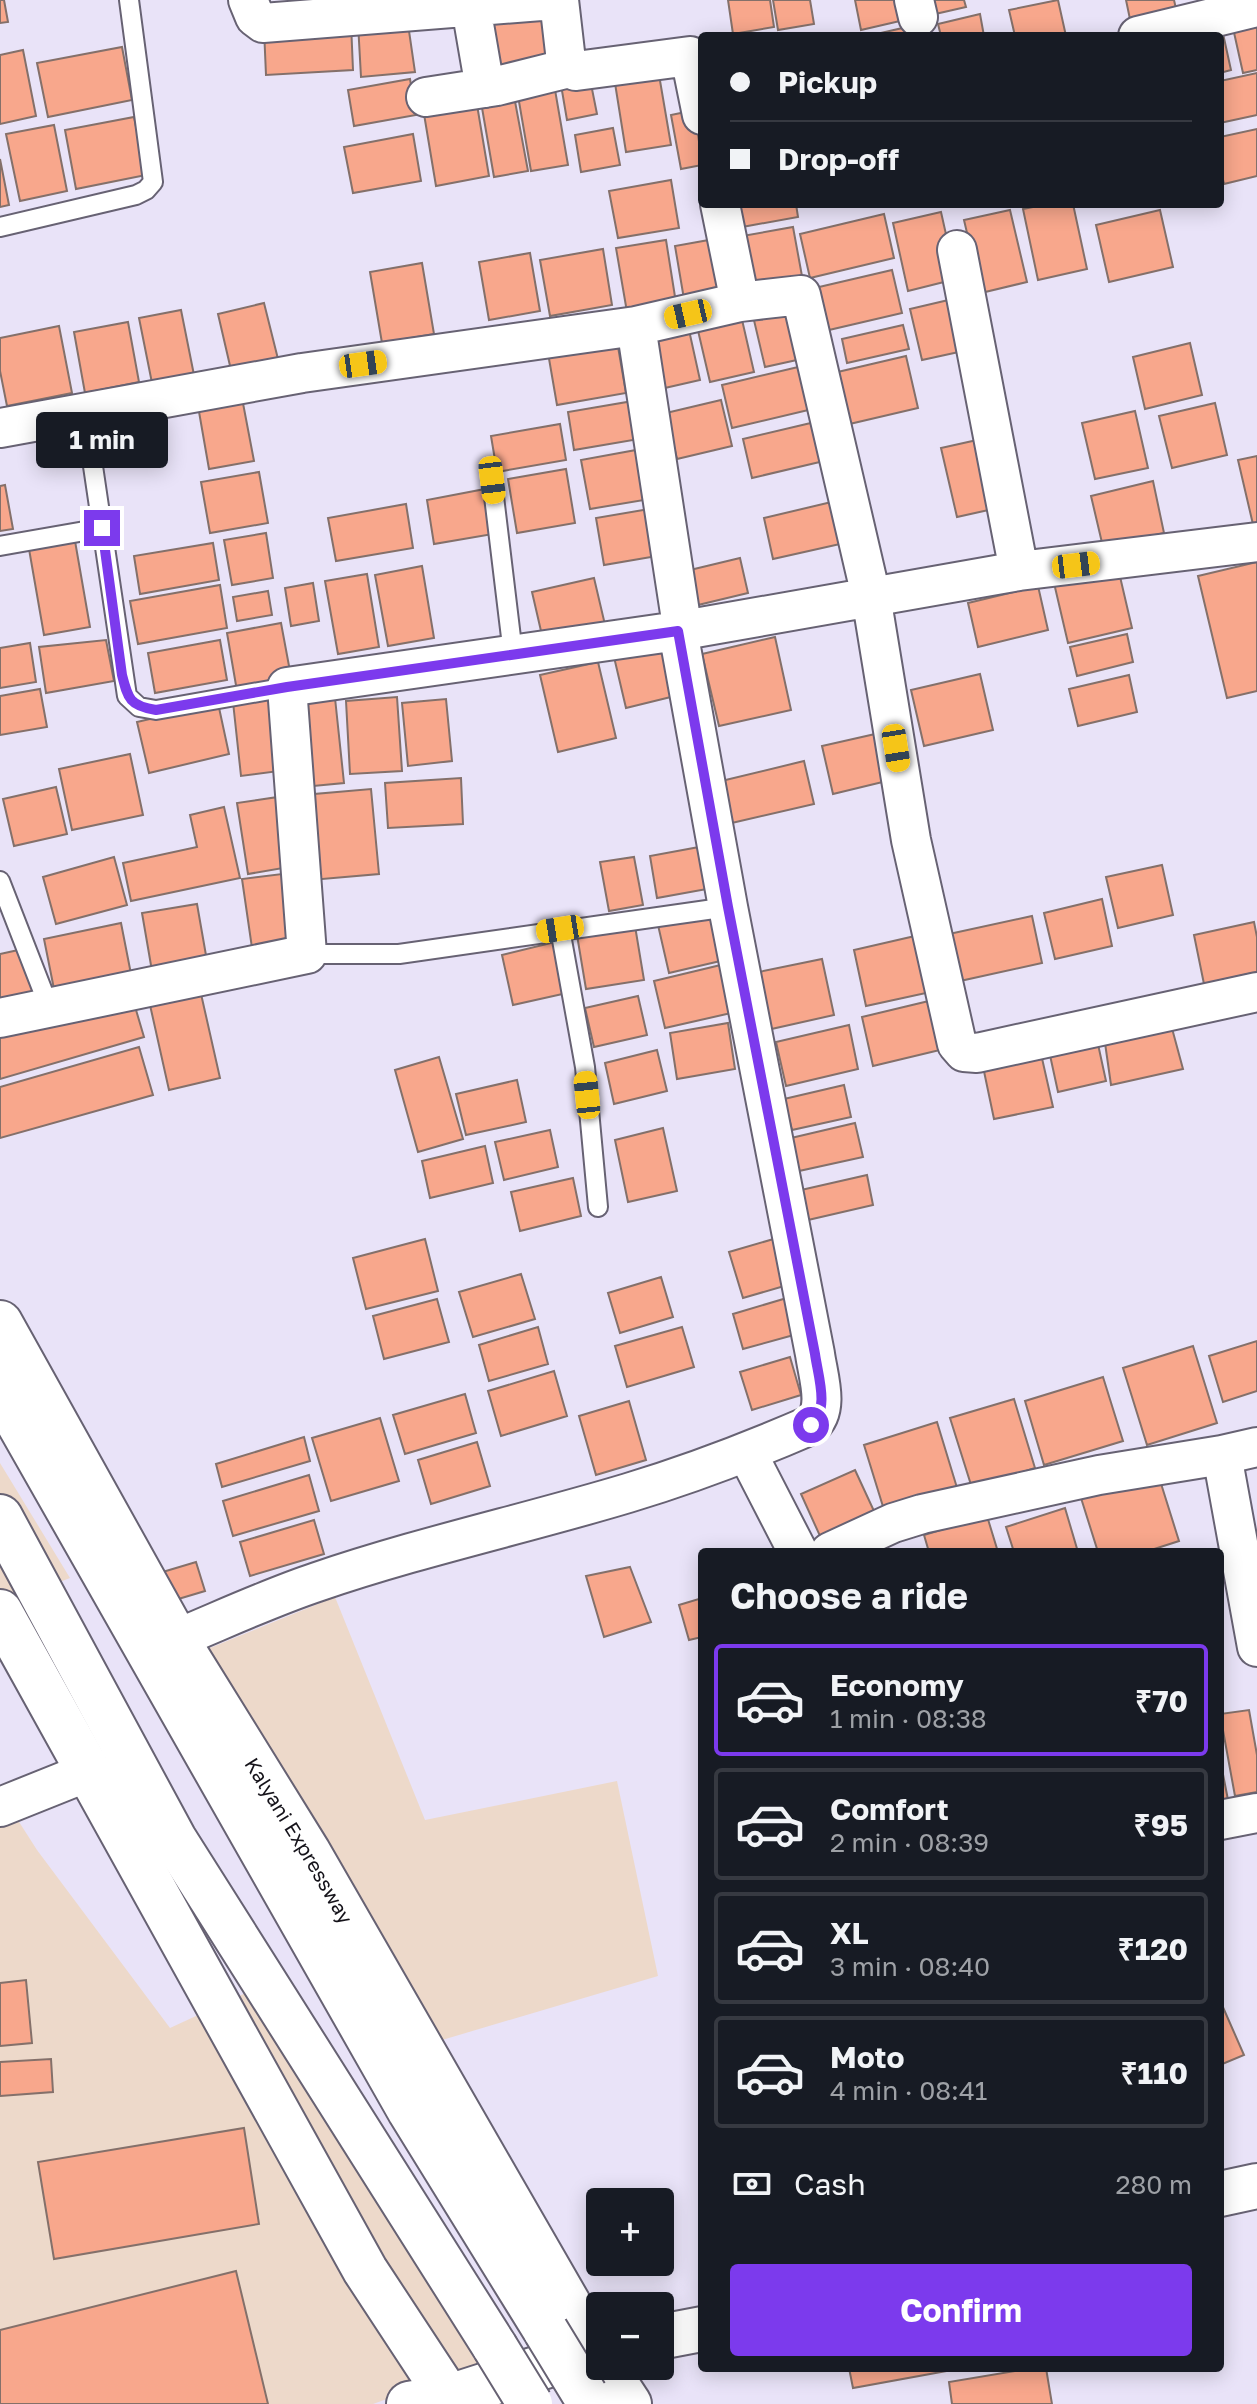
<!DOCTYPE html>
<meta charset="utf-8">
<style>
body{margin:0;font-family:"Golos Text",sans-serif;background:#242831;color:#f1f3f6;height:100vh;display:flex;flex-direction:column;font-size:30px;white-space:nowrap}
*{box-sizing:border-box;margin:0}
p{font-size:26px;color:#9ea1a6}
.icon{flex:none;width:44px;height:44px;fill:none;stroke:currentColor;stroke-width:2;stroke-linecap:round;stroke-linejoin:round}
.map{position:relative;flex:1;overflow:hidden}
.details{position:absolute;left:698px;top:1548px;width:526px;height:824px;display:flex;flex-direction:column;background:#171b24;border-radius:8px;box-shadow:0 4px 20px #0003}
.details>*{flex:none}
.banner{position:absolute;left:698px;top:32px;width:526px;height:176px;border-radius:8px;box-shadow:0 4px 20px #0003;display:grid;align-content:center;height:176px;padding:0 32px;background:#171b24}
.buttons{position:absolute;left:586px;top:2188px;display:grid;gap:16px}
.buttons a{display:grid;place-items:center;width:88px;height:88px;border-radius:8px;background:#171b24;box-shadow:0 4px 20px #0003;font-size:40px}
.end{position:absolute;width:36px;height:36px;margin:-18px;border:10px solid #7c3aed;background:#fff;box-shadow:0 0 0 4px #fff}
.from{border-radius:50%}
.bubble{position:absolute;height:56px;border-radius:8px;background:#171b24;box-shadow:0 4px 20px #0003;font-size:26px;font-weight:700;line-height:56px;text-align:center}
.car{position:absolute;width:24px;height:48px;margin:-24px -12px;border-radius:10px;box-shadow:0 0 6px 2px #0007;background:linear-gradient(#f5c518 24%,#345 0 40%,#f5c518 0 76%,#345 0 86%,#f5c518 0)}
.banner b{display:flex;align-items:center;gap:28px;height:76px;font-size:30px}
.banner b+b{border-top:2px solid #363941}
.banner i{width:20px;height:20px;background:#f1f3f6}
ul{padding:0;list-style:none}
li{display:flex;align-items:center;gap:24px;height:112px;margin:0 16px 12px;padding:0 16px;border:4px solid #363941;border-radius:8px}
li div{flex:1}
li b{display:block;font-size:30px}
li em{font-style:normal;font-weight:700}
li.active{border-color:#7c3aed}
li>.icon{width:72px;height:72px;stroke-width:1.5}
h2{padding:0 32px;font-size:36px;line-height:96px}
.pay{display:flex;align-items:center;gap:20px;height:88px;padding:0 32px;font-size:30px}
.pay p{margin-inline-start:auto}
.action{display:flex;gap:16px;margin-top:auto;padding:16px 32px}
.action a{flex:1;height:92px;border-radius:8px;background:#7c3aed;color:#fff;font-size:32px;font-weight:700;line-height:92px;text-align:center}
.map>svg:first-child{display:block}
.industrial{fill:#edd9ca}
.building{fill:#f8a78c;stroke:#84706a;stroke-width:2}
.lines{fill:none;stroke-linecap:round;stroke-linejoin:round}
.lane-casing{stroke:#676273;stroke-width:22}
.street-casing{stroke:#676273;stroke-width:42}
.secondary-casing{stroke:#676273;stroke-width:48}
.highway-casing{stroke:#676273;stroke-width:48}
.lane{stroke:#fff;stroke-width:18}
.street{stroke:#fff;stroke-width:38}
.secondary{stroke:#fff;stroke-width:44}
.highway{stroke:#fff;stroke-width:44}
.highway-bridge-casing{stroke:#676273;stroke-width:48;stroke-linecap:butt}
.highway-bridge{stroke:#fff;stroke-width:44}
.route{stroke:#7c3aed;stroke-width:10}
.labels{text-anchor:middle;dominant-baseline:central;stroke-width:6;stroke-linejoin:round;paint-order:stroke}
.street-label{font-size:20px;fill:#15131a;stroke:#f5f2fe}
</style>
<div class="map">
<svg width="1257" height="2404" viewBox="0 0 1257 2404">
<rect width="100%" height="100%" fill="#e9e3f8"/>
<path class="industrial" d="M0,1463L70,1578L0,1605Z
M335,1597L425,1820L617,1781L658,1976L378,2059L158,1669Z
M14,1814L37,1850L170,2028L278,1978L497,2360L373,2404H0V1819Z"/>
<path class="building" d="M0,0H4L8,22L0,23Z
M728,0H770L774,27L733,34Z
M773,0H810L814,24L778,30Z
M855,0H909L913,18L861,30Z
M918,0H964L966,7L922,17Z
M1058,0L1066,36H1015L1009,10Z
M1126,0H1174L1177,13L1131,24Z
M552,3L558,60L492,67L486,11Z
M1257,12V70L1243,73L1231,19Z
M980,14L984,36H941L938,24Z
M1220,20L1231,70L1220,73V36H1187Z
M351,23L353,70L266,75L264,29Z
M358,23L408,24L415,72L361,77Z
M924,23L927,36H868Z
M122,47L132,100L48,117L37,63Z
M23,50L36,116L0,124V55Z
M658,69L671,145L626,152L614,77Z
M1257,73V115L1220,123V81Z
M589,74L597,114L567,120L560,79Z
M410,79L416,115L354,126L348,90Z
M554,84L568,165L531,171L517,90Z
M475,93L489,176L436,186L422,102Z
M514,96L528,171L494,177L481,102Z
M695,110L702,165L681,169L671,115Z
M134,117L146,175L76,189L65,130Z
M54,125L67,191L20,201L6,134Z
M613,128L620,165L581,172L575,135Z
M1257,129V176L1224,184L1220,167V137Z
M413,134L421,181L353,193L344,147Z
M0,159L9,205L0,207Z
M671,180L679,228L618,238L609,191Z
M738,204H796L798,217L742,227Z
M1048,204H1073L1087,269L1038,280L1023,209Z
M1010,210L1027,282L981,293L964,220Z
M1160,210L1173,267L1109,282L1096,225Z
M941,212L956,279L908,291L893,223Z
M884,214L894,258L810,278L800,234Z
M793,227L804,287L742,298L731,238Z
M720,238L731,297L685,305L675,246Z
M666,240L676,303L627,312L616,248Z
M603,249L612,305L550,316L540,260Z
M530,253L540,311L489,320L479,262Z
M422,263L434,334L382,343L370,272Z
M892,270L902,313L829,330L819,287Z
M957,298L968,350L922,360L910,309Z
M264,303L278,359L231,370L218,314Z
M795,306L806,358L765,367L753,316Z
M181,310L195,380L153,388L139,318Z
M740,311L754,372L710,382L696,322Z
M687,321L700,380L656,390L642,332Z
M128,322L139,382L85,393L74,332Z
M903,325L909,349L847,363L842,339Z
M59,326L72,393L7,406L0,371V338Z
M616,335L626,393L557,405L547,347Z
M1190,343L1202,395L1145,409L1133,357Z
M906,356L918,408L841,426L829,374Z
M811,364L821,407L732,428L722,385Z
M242,398L254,461L209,469L198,406Z
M721,400L732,446L677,459L666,413Z
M633,401L639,439L574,450L568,412Z
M1215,403L1227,455L1172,468L1159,416Z
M1135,411L1148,468L1095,479L1082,423Z
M815,422L824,461L752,478L743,439Z
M560,424L566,460L497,472L491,436Z
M986,438L1002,507L957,517L941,448Z
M647,448L656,498L590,509L581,460Z
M1257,456V532L1255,533L1238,460Z
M566,469L575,523L517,533L508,479Z
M259,472L268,523L210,533L201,482Z
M1153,481L1164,533L1103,547L1091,496Z
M5,485L13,529L0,531V486Z
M485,489L493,534L434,544L427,500Z
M840,500L849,542L773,559L764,518Z
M406,504L413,548L336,561L328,518Z
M655,508L663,555L604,565L596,518Z
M266,533L273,578L232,585L224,540Z
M75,541L90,627L44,635L29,549Z
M213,543L219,580L140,594L134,556Z
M740,558L748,593L698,605L690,570Z
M1257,562V691L1227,698L1198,576Z
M422,566L434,638L388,646L375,575Z
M1118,568L1132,628L1068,643L1054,583Z
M367,574L379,647L338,654L325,581Z
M594,578L606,629L544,644L532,592Z
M313,583L319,621L291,626L285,588Z
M220,585L227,628L138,644L130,601Z
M1038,586L1048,630L978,647L968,603Z
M268,591L272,615L237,621L233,597Z
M281,623L292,682L237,691L227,633Z
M1127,634L1133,662L1077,676L1070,647Z
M775,637L791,710L719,726L702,654Z
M106,640L114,681L46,693L39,647Z
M220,640L227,680L155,693L148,653Z
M30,643L36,682L0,688V648Z
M667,645L679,695L626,708L614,657Z
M598,662L616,738L558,752L540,675Z
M980,674L993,730L924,746L911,690Z
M1129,675L1137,712L1078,726L1069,689Z
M40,689L47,727L0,735V696Z
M279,697L287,770L241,776L233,702Z
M397,697L402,771L350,774L346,701Z
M335,698L344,783L303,787L294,702Z
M446,699L452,761L408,766L402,703Z
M218,703L229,754L149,773L137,722Z
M884,732L895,779L833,794L822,746Z
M130,754L143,815L72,830L59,769Z
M804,761L814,804L723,825L713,783Z
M461,778L463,824L388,828L385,783Z
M56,787L67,834L14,846L3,799Z
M371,789L379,874L311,880L303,795Z
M278,797L289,867L248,874L237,803Z
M224,807L240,878L131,901L123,863L197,847L190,815Z
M710,845L718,887L657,898L650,856Z
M114,857L127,905L56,924L43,877Z
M634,857L643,905L609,911L600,862Z
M1162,865L1173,915L1118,928L1106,877Z
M290,873L299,942L252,948L242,879Z
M1102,899L1112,946L1055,959L1044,913Z
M197,904L207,961L152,971L142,913Z
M718,910L729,959L669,973L658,925Z
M1032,916L1042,963L960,981L949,934Z
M1254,922L1257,937V972L1204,984L1194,935Z
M121,923L131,974L54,989L44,939Z
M635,926L644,980L586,989L577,935Z
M915,936L926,993L866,1006L854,950Z
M555,942L567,993L513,1005L502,955Z
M23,949L40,997L0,1008V954Z
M822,959L834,1015L767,1030L754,973Z
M729,963L740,1011L665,1028L654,981Z
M199,985L220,1078L169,1090L148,996Z
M131,993L144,1037L0,1079V1032Z
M638,996L647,1035L594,1047L585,1008Z
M933,1000L944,1049L873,1066L862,1017Z
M1170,1021L1183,1069L1111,1085L1104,1036Z
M728,1023L735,1069L677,1079L670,1033Z
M849,1025L858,1069L786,1086L776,1042Z
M1096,1035L1106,1081L1058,1092L1048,1046Z
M1039,1045L1053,1107L994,1119L981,1057Z
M139,1047L153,1095L0,1138V1087Z
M657,1050L667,1091L614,1104L605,1063Z
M439,1057L463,1139L418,1152L395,1070Z
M517,1080L526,1122L466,1135L456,1094Z
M844,1085L851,1117L792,1130L784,1099Z
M855,1123L863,1157L799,1171L791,1138Z
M663,1128L677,1191L628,1202L615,1140Z
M550,1130L558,1167L504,1180L495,1142Z
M485,1146L493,1183L430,1198L422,1161Z
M867,1175L873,1205L808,1220L801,1190Z
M573,1178L581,1216L520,1231L511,1192Z
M777,1238L791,1284L743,1298L729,1252Z
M425,1239L438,1291L366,1309L353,1258Z
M521,1274L535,1319L473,1337L459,1292Z
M661,1277L673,1317L620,1333L608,1293Z
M790,1297L801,1333L743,1349L733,1314Z
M437,1299L449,1342L384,1359L373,1316Z
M538,1327L548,1364L489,1381L479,1345Z
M682,1327L694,1367L627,1387L615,1346Z
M1257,1341V1391L1223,1402L1209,1356Z
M1193,1346L1217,1423L1147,1445L1123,1368Z
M790,1357L801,1395L752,1410L740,1372Z
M554,1371L567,1416L501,1436L488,1391Z
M1103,1377L1123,1441L1044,1465L1025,1401Z
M465,1394L476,1433L405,1454L393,1415Z
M1014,1399L1035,1468L972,1488L950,1418Z
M629,1401L646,1460L596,1475L579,1416Z
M380,1418L399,1481L331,1501L312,1438Z
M937,1422L958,1491L885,1513L864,1445Z
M304,1437L310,1461L222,1487L216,1464Z
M477,1442L490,1486L431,1504L418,1460Z
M855,1470L874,1511L820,1536L801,1494Z
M1158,1474L1179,1541L1145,1552H1098L1081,1498Z
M309,1475L319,1511L233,1536L223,1501Z
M1065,1508L1078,1552H1014L1006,1527Z
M987,1516L998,1552H929L924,1535Z
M314,1520L324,1554L250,1576L240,1542Z
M196,1562L205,1591L165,1603L156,1574Z
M630,1567L651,1622L604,1637L586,1576Z
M702,1598V1637L689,1640L679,1605Z
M1249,1710L1257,1755V1792L1235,1796L1220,1714Z
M1220,1759L1229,1805L1220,1806Z
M26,1980L32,2043L0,2046V1983Z
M1222,2005L1244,2055L1220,2065V2006Z
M51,2059L53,2092L0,2096V2062Z
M244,2128L259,2224L54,2259L38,2162Z
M236,2271L268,2404H0V2330Z
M849,2368H963L853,2388Z
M1033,2368H1046L1052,2404H952L949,2382Z"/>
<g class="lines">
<g class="lane-casing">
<path id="lane" d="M0,227L136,195L146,190L153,182L129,0
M85,412L127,696L139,707L156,710L287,687
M492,480L513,654
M0,546L102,528
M0,881L49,1007
M560,929L585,1067L598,1207
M307,954H399L728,907"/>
</g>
<g class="street-casing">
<path id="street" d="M248,0L255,17L263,23L554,0
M559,0L566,61L576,71L690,56L702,115
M914,0L918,17
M471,7L485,88
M1138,36L1257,7
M426,97L497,86L569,68
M720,204L740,302
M957,250L1019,571
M0,428L302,373L636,326L740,302L801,295L871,596L911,840L957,1044L964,1052L977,1053L1257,992
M0,1018L307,954L287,687L678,631L1019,571L1257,542
M1257,1447L1222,1455L1257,1647
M747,1453L798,1552
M830,1552L893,1523L922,1514L1099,1475L1222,1455
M176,1639C222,1620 269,1598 317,1582C419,1547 525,1524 628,1493C691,1474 751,1451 811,1425C830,1410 818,1376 815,1354L728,907L678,631L682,626L636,326
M0,1807L90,1771
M1220,1820L1257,1813"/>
</g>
<g class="secondary-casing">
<path id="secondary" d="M1220,2194L1257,2186
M660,2337L702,2329
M409,2404L449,2397L598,2349"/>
</g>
<g class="highway-casing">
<g id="highway">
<path id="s1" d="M0,1323L176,1639L308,1852L600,2359"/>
<path d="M0,1390L410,2111L546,2331"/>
<path d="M0,1517L174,1839L495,2347"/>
<path d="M0,1612L365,2270L453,2404"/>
<path d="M604,2366L629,2404"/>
</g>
</g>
<use href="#lane" class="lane"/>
<use href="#street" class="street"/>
<use href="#secondary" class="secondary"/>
<use href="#highway" class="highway"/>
<g class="highway-bridge-casing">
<path id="highway-bridge" d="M546,2331L585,2395
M495,2347L530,2404"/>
</g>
<use href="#highway-bridge" class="highway-bridge"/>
</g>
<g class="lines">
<path class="route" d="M102,528L122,675C128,699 130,706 156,710L287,687L678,631L728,907L815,1354C818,1376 830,1410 811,1425"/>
</g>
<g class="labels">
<g class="street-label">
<text stroke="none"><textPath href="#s1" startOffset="598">Kalyani Expressway</textPath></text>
</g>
</g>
</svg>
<div class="buttons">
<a>+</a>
<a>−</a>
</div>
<i class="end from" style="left:811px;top:1425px"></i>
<i class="end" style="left:102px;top:528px"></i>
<div class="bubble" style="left:36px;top:412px;width:132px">1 min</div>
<i class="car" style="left:688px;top:314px;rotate:257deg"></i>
<i class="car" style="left:363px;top:364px;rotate:82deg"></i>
<i class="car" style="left:492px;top:480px;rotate:173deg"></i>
<i class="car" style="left:1076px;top:565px;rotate:83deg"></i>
<i class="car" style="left:896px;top:748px;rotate:171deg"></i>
<i class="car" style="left:560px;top:929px;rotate:261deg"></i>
<i class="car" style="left:587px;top:1095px;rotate:354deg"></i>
<div class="banner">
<b><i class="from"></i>Pickup</b>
<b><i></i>Drop-off</b>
</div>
<section class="details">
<h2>Choose a ride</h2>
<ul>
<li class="active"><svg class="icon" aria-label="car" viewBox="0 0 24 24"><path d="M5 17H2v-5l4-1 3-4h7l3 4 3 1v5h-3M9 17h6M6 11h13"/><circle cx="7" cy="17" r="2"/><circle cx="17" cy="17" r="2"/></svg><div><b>Economy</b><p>1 min · 08:38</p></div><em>₹70</em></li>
<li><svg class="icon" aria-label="car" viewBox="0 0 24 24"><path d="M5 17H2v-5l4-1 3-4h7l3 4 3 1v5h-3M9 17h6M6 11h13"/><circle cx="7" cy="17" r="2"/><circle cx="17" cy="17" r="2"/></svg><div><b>Comfort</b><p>2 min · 08:39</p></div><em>₹95</em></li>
<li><svg class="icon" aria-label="car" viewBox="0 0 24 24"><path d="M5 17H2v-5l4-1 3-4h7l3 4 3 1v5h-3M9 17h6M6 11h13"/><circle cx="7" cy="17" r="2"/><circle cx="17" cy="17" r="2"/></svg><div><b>XL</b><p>3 min · 08:40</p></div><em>₹120</em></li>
<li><svg class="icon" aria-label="car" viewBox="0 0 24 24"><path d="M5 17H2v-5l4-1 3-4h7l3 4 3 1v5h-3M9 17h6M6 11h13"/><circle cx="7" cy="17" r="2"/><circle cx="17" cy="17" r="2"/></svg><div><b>Moto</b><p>4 min · 08:41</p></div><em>₹110</em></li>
</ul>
<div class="pay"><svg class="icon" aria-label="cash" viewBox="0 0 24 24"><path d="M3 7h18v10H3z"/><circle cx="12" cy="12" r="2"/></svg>Cash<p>280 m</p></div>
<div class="action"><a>Confirm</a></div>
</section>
</div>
